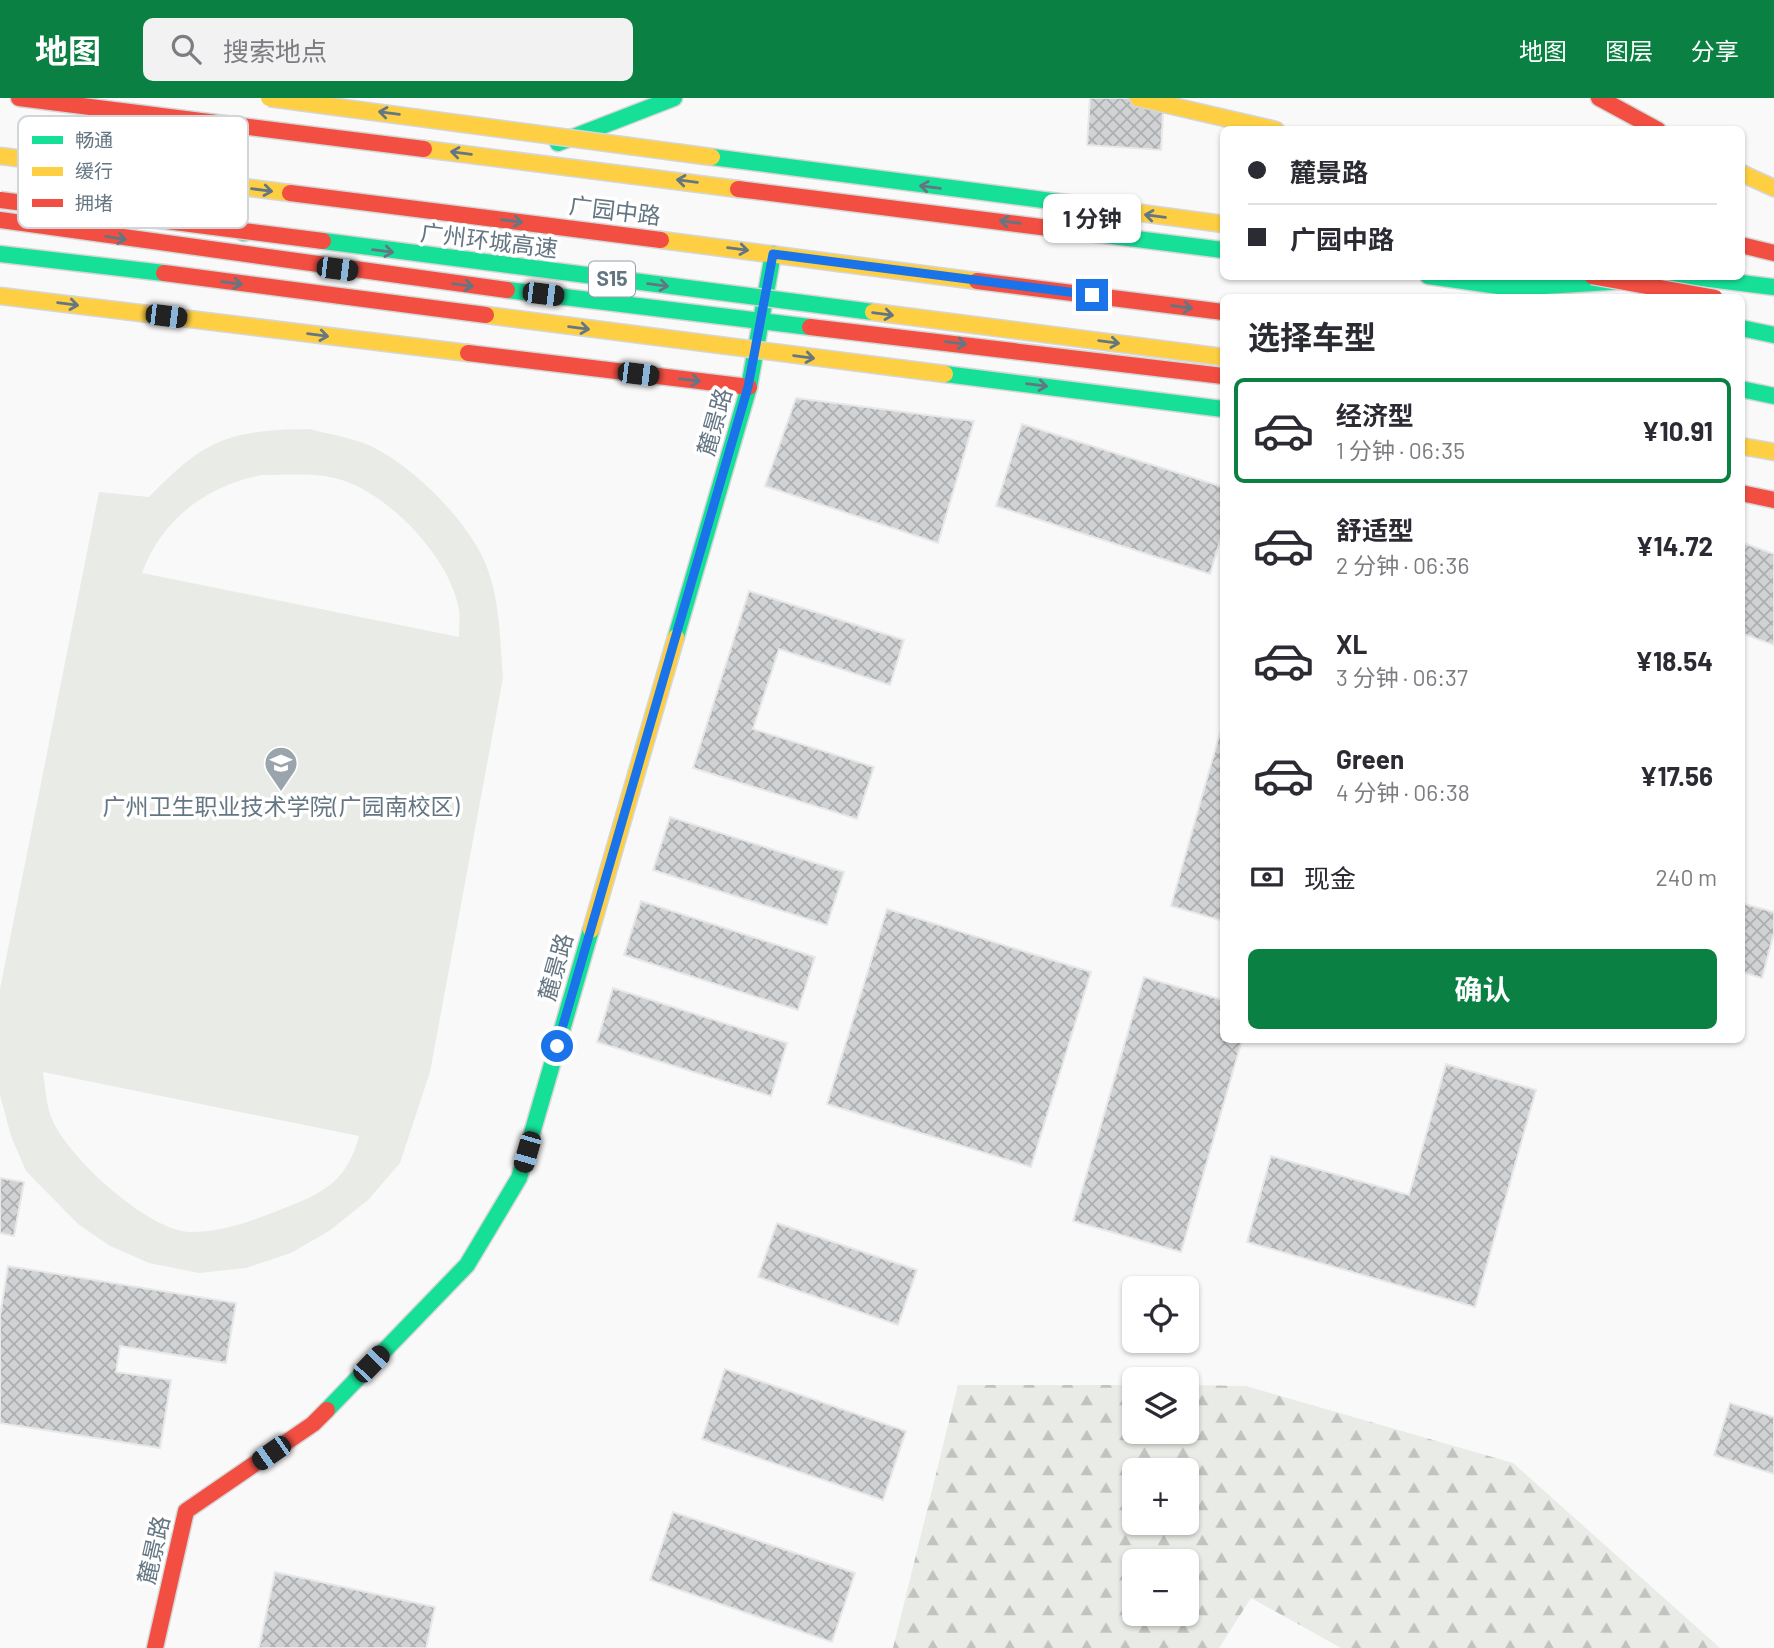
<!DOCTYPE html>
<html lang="zh">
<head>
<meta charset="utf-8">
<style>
  body { margin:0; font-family:Barlow,"Noto Sans SC",sans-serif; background:#f2f2f3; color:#2b2b33; height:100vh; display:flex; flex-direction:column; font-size:26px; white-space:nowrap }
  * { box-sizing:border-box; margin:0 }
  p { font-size:23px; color:#7c7c81 }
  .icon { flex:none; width:38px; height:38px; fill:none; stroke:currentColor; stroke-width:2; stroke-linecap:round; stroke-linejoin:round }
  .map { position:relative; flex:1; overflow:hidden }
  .panel { position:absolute; left:1220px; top:196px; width:525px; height:749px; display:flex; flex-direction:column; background:#fff; border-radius:10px; box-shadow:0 2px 5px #0004 }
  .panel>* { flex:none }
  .hud { position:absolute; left:1220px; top:28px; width:525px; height:154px; border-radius:10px; box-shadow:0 2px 5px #0004; display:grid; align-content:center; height:154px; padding:0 28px; background:#fff }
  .controls { position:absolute; left:1122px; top:1178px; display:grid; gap:14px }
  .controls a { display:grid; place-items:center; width:77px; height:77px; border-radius:10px; background:#fff; box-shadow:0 2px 5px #0004; font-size:35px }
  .end { position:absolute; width:32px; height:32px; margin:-16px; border:9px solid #1a73e8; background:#fff; box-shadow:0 0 0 4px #fff }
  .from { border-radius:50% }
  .bubble { position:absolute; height:49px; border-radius:10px; background:#fff; box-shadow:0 2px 5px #0004; font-size:23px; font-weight:700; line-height:49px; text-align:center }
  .car { position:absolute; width:21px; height:42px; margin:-21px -10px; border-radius:9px; box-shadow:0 0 5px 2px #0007; background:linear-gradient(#222 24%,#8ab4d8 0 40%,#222 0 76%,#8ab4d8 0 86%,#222 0) }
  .hud b { display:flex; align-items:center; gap:24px; height:66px; font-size:26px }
  .hud b+b { border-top:2px solid #e1e1e2 }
  .hud i { width:18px; height:18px; background:#2b2b33 }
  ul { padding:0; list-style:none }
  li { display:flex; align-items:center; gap:21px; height:105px; margin:0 14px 10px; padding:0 14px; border:4px solid transparent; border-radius:10px }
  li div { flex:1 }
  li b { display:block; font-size:26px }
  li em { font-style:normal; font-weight:700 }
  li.on { border-color:#0b8043 }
  li>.icon { width:63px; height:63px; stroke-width:1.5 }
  h2 { padding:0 28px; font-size:32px; line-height:84px }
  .pay { display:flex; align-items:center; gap:18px; height:77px; padding:0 28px; font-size:26px }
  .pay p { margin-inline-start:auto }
  .action { display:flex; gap:14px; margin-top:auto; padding:14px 28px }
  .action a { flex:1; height:80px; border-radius:10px; background:#0b8043; color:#fff; font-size:28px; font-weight:700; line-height:80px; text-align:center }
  header { display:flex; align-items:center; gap:42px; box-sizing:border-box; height:98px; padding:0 35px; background:#0b8043; color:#fff }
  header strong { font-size:33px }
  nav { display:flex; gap:38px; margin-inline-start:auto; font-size:24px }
  .search { width:490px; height:63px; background:#f2f2f3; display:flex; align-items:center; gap:18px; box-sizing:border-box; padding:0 24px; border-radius:10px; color:#7c7c81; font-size:26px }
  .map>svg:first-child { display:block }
  .forest { fill:url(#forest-firs); fill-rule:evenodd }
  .garden { fill:#e8ebe6; fill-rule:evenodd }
  .building { fill:url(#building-cross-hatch); stroke:#e8e8e8; stroke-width:2 }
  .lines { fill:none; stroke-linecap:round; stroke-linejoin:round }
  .fast-casing { stroke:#d5d6d7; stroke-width:19 }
  .slow-casing { stroke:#d5d6d7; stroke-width:19 }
  .jam-casing { stroke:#d5d6d7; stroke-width:19 }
  .fast { stroke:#16e098; stroke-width:16 }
  .slow { stroke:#ffcf43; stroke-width:16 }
  .jam { stroke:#f24e42; stroke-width:16 }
  .fast-bridge-casing { stroke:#d5d6d6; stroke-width:19; stroke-linecap:butt }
  .slow-bridge-casing { stroke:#d5d6d6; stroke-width:19; stroke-linecap:butt }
  .jam-bridge-casing { stroke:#d5d6d6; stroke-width:19; stroke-linecap:butt }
  .fast-bridge { stroke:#16e098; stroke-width:16 }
  .slow-bridge { stroke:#ffcf43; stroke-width:16 }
  .jam-bridge { stroke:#f24e42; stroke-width:16 }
  .oneway { stroke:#657683 }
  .route { stroke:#1a73e8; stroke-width:9 }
  .labels { text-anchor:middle; stroke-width:7; stroke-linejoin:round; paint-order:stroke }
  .shield { fill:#fff; stroke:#939fa8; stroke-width:2 }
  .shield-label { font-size:21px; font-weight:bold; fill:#657683 }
  .street-label { font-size:23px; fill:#657683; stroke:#fff }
  .poi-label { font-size:23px; fill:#657683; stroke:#fff }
  .key { fill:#fff; stroke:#d1d6da; stroke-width:2 }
  .key-label { font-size:19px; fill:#657683 }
</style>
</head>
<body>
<header>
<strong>地图</strong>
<div class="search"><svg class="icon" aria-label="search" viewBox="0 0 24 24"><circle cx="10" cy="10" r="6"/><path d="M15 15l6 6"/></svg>搜索地点</div>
<nav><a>地图</a><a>图层</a><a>分享</a></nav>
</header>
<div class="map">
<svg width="1774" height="1550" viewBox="0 0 1774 1550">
  <defs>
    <pattern id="forest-firs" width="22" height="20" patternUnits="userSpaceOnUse" patternTransform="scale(1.75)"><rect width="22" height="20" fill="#e8ebe6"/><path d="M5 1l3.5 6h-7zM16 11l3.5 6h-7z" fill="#c0c3c0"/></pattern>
    <pattern id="building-cross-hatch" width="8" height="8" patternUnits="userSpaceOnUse" patternTransform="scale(1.75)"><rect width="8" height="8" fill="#d0d2d3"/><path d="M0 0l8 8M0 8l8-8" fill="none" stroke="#acafb1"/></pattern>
  </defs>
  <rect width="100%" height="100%" fill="#f9f9f9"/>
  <path class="forest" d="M 958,1287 L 1134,1287 L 1134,1334 L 1186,1334 L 1187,1287 L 1246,1288 L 1513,1365 L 1720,1550 L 1341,1550 L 1251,1500 L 1219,1550 L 893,1550 ZM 1134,1372 L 1186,1372 L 1186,1424 L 1134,1424 ZM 1134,1463 L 1186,1463 L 1186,1516 L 1134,1516 Z"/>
  <path class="garden" d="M 309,331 C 328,336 348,339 366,346 C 409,364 463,418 483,460 C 500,496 500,541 503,580 L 430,974 L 400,1065 L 368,1102 L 329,1133 L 291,1155 L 246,1170 L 199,1175 L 149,1165 L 110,1148 L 78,1126 L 26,1073 L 11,1038 L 0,997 L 0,891 L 99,394 L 149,399 C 205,341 229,332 309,331 ZM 262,377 C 288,377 317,374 342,382 C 390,397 451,461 459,512 C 460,521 459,531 459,539 L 142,475 C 162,421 206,388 262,377 ZM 43,974 L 359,1038 C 347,1083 324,1095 282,1111 C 252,1123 222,1134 189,1134 C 147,1132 63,1056 50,1016 C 46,1003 45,987 43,974 Z"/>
  <g class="building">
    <polygon points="1090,0 1164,0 1161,52 1087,47"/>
    <polygon points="796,300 974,323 938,445 765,388"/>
    <polygon points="1022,326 1223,389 1223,433 1210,476 996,408"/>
    <polygon points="1741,444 1774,456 1774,547 1741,535"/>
    <polygon points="749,493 904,542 890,587 779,551 753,631 874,669 857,721 693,670"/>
    <polygon points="1223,624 1223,823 1171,808"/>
    <polygon points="670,719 844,774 827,827 653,772"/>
    <polygon points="641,803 815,859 798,912 624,857"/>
    <polygon points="1741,805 1774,814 1774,835 1762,880 1741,874"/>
    <polygon points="887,811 1091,874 1031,1069 827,1006"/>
    <polygon points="1144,879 1223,902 1223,942 1242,942 1181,1154 1073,1123"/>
    <polygon points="613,890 787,945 771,998 597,944"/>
    <polygon points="1446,966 1536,992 1475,1209 1247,1144 1271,1058 1409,1097"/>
    <polygon points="0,1080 24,1084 14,1138 0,1135"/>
    <polygon points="777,1125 917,1172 898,1227 758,1179"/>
    <polygon points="8,1168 236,1205 226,1265 120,1248 116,1274 171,1282 160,1350 0,1325 0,1218"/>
    <polygon points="725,1271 906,1333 883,1402 702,1341"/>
    <polygon points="1730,1305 1774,1319 1774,1376 1714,1357"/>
    <polygon points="673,1414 855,1475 832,1544 650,1482"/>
    <polygon points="275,1474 435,1509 426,1550 259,1550"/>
  </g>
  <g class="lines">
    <defs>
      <g id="fast">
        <polyline points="558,45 674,0"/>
        <polyline points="146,77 244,135"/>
        <polyline points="1065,132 1223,152"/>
        <polyline points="0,156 164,175"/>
        <polyline points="1428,178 1513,190 1693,179 1774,189"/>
        <polyline points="507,192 810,229"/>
        <polyline points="1741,230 1774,237"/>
        <polyline points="945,276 1223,311"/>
        <polyline points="1741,291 1774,298"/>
        <polyline points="676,539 749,289 773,156"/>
        <polyline points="327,1312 467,1167 519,1080 591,832"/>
      </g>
      <g id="slow">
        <polyline points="1138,0 1276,32"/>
        <polyline points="424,51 738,91"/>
        <polyline points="0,58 290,95"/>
        <polyline points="1741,75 1774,90"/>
        <polyline points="661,142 977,183"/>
        <polyline points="0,198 468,255"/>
        <polyline points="1741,348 1774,354"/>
        <polyline points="591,832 676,539"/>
      </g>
      <g id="jam">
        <polyline points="19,0 424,51"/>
        <polyline points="1599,0 1658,32"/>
        <polyline points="738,91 1065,132"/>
        <polyline points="290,95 661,142"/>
        <polyline points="0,122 507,192"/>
        <polyline points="1741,147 1774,155"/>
        <polyline points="977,183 1223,214"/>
        <polyline points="810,229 1223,278"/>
        <polyline points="468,255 749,289"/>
        <polyline points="1741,395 1774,402"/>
        <polyline points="155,1550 186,1413 313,1326 327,1312"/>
      </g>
    </defs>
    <use href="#fast" class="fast-casing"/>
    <use href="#slow" class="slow-casing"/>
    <use href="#jam" class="jam-casing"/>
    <use href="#fast" class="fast"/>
    <use href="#slow" class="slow"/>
    <use href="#jam" class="jam"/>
    <defs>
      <g id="fast-bridge">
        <polyline points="712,59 1059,104"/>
        <polyline points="323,143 873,214"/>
      </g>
      <g id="slow-bridge">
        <polyline points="269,0 712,59"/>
        <polyline points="1059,104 1223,126"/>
        <polyline points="873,214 1223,259"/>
        <polyline points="486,217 945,276"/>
      </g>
      <g id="jam-bridge">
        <polyline points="0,102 323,143"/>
        <polyline points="164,175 486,217"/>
        <polyline points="1592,178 1715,200"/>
      </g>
    </defs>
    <use href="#fast-bridge" class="fast-bridge-casing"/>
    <use href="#slow-bridge" class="slow-bridge-casing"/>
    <use href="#jam-bridge" class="jam-bridge-casing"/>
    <use href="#fast-bridge" class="fast-bridge"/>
    <use href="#slow-bridge" class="slow-bridge"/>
    <use href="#jam-bridge" class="jam-bridge"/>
  </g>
  <defs><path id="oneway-shaft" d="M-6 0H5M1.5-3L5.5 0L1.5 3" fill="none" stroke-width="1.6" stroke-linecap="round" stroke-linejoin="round" transform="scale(1.75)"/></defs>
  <g class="oneway">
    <use href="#oneway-shaft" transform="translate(389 15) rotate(-173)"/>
    <use href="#oneway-shaft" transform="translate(461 55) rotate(-173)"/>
    <use href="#oneway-shaft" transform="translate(687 83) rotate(-173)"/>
    <use href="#oneway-shaft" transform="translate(930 89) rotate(-172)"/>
    <use href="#oneway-shaft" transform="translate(262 92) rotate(7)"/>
    <use href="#oneway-shaft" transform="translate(1155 118) rotate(-173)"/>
    <use href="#oneway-shaft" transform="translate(512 123) rotate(7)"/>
    <use href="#oneway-shaft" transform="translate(1010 124) rotate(-173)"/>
    <use href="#oneway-shaft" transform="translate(116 140) rotate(9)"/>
    <use href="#oneway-shaft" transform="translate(738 151) rotate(7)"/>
    <use href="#oneway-shaft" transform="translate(383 153) rotate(7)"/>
    <use href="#oneway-shaft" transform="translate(232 185) rotate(8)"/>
    <use href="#oneway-shaft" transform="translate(463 187) rotate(7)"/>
    <use href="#oneway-shaft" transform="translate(658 187) rotate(7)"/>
    <use href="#oneway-shaft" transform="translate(68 206) rotate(7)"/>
    <use href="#oneway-shaft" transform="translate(1182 209) rotate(7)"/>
    <use href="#oneway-shaft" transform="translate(883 216) rotate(7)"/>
    <use href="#oneway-shaft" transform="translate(579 230) rotate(7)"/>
    <use href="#oneway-shaft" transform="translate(318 237) rotate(7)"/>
    <use href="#oneway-shaft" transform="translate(1109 244) rotate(8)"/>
    <use href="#oneway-shaft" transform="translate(956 245) rotate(7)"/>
    <use href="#oneway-shaft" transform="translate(804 259) rotate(7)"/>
    <use href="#oneway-shaft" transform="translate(690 282) rotate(7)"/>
    <use href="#oneway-shaft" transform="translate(1037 287) rotate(7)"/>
  </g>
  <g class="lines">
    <polyline class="route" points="557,948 748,289 773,156 1092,197"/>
  </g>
  <defs>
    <symbol id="university-pin" viewBox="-11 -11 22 30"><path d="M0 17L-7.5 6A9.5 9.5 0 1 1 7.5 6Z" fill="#99a4ac" stroke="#fff"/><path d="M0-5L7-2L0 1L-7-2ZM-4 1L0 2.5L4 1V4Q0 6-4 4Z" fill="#fff"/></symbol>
  </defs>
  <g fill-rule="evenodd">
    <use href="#university-pin" x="262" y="646" width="38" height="52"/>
  </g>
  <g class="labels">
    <rect class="shield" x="589" y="163.5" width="46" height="35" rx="5"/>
    <g class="shield-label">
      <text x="612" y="188">S15</text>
    </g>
    <g class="street-label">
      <text transform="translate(615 113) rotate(7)" y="8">广园中路</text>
      <text transform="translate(489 143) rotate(7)" y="8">广州环城高速</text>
      <text transform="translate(715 324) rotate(-74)" y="8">麓景路</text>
      <text transform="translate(556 869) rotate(-74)" y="8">麓景路</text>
      <text transform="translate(154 1452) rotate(-77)" y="8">麓景路</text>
    </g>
    <g class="poi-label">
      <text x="281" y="717">广州卫生职业技术学院(广园南校区)</text>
    </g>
  </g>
  <rect x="18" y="18" width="230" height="112" rx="10" class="key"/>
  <rect x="32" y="38" width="31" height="8" fill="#16e098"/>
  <rect x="32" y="69" width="31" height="9" fill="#ffcf43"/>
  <rect x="32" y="101" width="31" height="8" fill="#f24e42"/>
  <g class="key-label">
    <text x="75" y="49">畅通</text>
    <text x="75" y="80">缓行</text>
    <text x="75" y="112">拥堵</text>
  </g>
</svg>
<div class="controls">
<a><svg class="icon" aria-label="locate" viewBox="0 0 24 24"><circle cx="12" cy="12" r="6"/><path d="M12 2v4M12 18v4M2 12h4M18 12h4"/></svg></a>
<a><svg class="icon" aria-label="layers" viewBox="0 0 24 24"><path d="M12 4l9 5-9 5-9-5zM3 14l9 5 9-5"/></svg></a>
<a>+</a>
<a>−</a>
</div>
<i class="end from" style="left:557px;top:948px"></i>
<i class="end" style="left:1092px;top:197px"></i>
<div class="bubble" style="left:1043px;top:96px;width:98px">1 分钟</div>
<i class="car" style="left:337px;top:171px;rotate:97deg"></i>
<i class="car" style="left:543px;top:196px;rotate:97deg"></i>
<i class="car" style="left:166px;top:218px;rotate:97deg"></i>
<i class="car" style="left:638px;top:276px;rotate:97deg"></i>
<i class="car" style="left:527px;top:1054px;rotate:196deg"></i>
<i class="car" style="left:371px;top:1266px;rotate:44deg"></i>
<i class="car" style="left:271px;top:1355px;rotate:235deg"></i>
<div class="hud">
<b><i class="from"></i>麓景路</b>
<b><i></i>广园中路</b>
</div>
<section class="panel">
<h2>选择车型</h2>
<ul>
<li class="on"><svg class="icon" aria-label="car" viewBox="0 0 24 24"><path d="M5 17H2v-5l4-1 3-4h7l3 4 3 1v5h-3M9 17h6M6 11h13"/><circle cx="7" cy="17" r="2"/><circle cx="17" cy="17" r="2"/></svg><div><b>经济型</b><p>1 分钟 · 06:35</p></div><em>¥10.91</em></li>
<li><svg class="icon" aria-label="car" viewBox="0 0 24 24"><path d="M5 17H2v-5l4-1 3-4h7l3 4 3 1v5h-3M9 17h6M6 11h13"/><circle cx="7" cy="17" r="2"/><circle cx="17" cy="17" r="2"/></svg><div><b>舒适型</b><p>2 分钟 · 06:36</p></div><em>¥14.72</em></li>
<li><svg class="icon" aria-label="car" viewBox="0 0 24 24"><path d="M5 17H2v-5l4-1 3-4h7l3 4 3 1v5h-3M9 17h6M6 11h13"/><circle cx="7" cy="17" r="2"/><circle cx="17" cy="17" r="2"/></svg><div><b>XL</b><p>3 分钟 · 06:37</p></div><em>¥18.54</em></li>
<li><svg class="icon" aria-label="car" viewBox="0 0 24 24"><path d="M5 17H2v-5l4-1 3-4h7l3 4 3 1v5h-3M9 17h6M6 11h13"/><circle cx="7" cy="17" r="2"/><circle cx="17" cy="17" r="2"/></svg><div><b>Green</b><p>4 分钟 · 06:38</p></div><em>¥17.56</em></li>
</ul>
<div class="pay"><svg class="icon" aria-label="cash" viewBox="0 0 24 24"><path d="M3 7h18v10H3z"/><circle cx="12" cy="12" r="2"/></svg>现金<p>240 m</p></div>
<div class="action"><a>确认</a></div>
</section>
</div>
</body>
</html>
